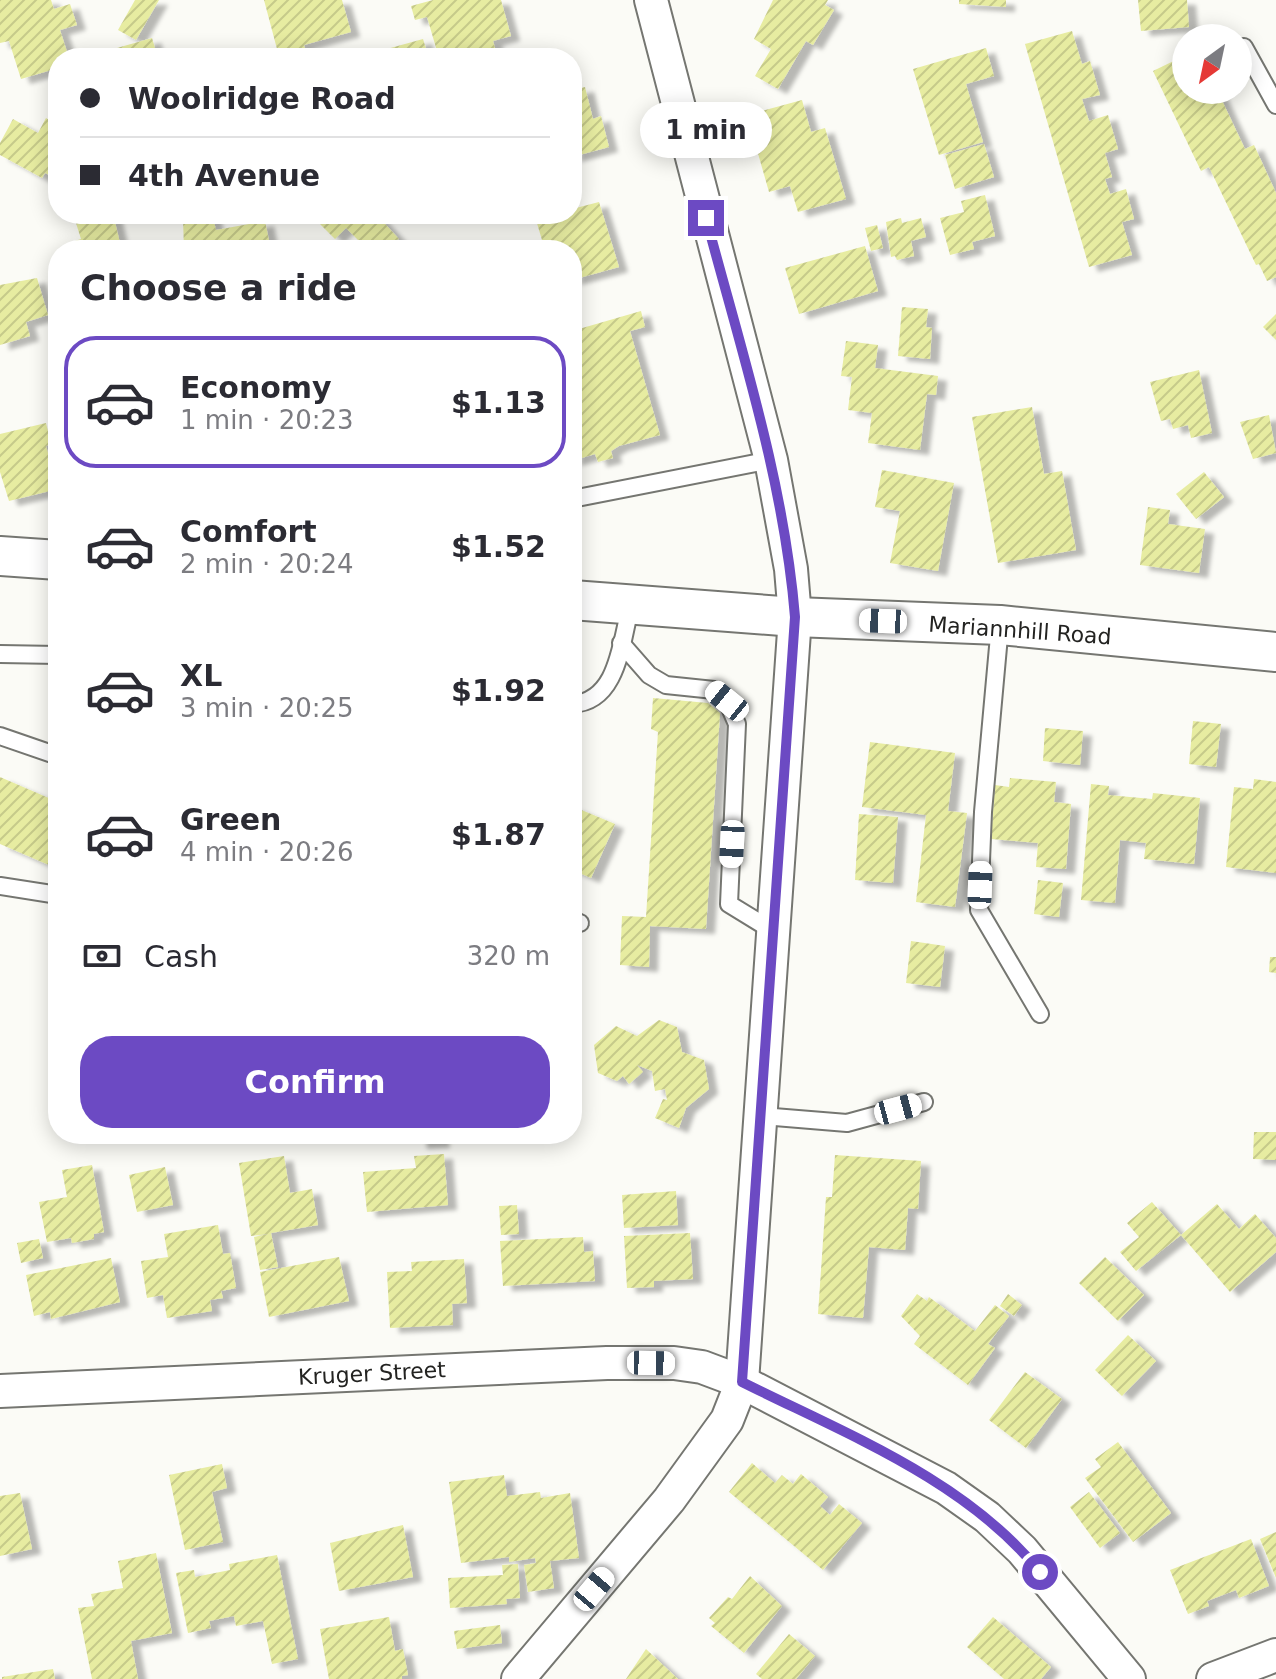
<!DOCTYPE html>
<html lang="en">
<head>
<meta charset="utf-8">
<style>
  body { margin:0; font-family:"DejaVu Sans",sans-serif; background:#f2f2f3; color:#2b2b33; height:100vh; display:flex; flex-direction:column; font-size:30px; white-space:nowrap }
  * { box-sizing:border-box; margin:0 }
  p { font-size:26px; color:#7c7c81 }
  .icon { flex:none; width:44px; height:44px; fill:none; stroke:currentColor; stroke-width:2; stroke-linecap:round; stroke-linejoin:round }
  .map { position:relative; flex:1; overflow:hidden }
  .side { position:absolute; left:48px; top:240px; width:534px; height:904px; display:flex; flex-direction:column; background:#fff; border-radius:32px; box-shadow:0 4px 20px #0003 }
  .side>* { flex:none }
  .hud { position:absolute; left:48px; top:48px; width:534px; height:176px; border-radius:32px; box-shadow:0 4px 20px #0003; display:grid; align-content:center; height:176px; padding:0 32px; background:#fff }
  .needle { width:52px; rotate:213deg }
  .buttons { position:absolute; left:1172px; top:24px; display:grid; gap:16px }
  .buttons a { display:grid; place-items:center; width:80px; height:80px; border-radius:50%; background:#fff; box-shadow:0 4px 20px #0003; font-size:40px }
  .end { position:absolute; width:36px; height:36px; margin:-18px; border:10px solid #6c4ac3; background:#fff; box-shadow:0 0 0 4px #fff }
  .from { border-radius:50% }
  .bubble { position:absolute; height:56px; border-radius:28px; background:#fff; box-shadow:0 4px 20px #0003; font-size:26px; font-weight:800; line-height:56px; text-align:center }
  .car { position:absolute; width:24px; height:48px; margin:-24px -12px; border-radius:10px; box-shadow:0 0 6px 2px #0007; background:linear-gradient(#fff 24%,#345 0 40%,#fff 0 76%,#345 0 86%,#fff 0) }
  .hud b { display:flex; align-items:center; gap:28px; height:76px; font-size:30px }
  .hud b+b { border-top:2px solid #e1e1e2 }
  .hud i { width:20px; height:20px; background:#2b2b33 }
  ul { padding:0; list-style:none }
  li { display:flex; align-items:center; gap:24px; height:132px; margin:0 16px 12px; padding:0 16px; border:4px solid transparent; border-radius:32px }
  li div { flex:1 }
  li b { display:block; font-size:30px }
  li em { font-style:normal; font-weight:800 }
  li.active { border-color:#6c4ac3 }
  li>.icon { width:72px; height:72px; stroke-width:1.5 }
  h2 { padding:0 32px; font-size:36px; line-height:96px }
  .pay { display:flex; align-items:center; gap:20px; height:88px; padding:0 32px; font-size:30px }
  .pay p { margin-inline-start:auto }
  .button { display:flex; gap:16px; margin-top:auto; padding:16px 32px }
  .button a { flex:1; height:92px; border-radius:32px; background:#6c4ac3; color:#fff; font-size:32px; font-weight:800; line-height:92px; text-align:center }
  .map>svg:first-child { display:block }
  .building { fill:url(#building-hatch); filter:url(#shadow) }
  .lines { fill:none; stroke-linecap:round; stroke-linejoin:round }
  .service-casing { stroke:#757671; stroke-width:20 }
  .minor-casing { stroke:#757671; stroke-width:36 }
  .tertiary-casing { stroke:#757671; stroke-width:42 }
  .service { stroke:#fff; stroke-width:16 }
  .minor { stroke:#fff; stroke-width:32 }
  .tertiary { stroke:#fff; stroke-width:38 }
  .route { stroke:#6c4ac3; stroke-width:10 }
  .labels { text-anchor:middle; stroke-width:6; stroke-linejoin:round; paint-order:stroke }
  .street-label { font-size:22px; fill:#232321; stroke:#fff }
</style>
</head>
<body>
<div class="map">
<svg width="1276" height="1679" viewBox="0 0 1276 1679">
  <defs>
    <pattern id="building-hatch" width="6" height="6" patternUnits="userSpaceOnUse" patternTransform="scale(2)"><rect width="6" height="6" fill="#e7eca1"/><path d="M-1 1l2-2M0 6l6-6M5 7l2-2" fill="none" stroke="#c6ca8a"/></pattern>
    <filter id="shadow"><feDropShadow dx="9" dy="5" stdDeviation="2" flood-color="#0004"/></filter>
  </defs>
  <rect width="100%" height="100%" fill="#fbfbf6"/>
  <g class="building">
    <polygon points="0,0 51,0 54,9 70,4 77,25 60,30 69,58 58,58 58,68 21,79 9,41 0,43"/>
    <polygon points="135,0 159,0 136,40 118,30"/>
    <polygon points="264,0 342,0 351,32 304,45 308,58 248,58 277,49"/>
    <polygon points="433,0 501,0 511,36 493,41 498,58 439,58 427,17 415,20 411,6"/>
    <polygon points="773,0 828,0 825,5 834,10 813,45 806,41 778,89 755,76 771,49 754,39"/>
    <polygon points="959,0 1006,0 1006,7 959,4"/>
    <polygon points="1138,0 1187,0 1189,27 1141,31"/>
    <polygon points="1072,31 1082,64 1090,61 1100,95 1082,99 1089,121 1108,115 1118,149 1105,153 1112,177 1105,179 1110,194 1126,189 1134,219 1122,222 1132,255 1089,267 1025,44"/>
    <polygon points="152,38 158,58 104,58 103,52"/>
    <polygon points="423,39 429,58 377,58 376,52"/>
    <polygon points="986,48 994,76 966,84 983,142 939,155 913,69"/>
    <polygon points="1186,55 1186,90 1217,90 1245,149 1254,145 1276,193 1276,277 1267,281 1259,264 1256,265 1209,167 1201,171 1153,71"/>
    <polygon points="585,87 593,119 601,116 609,147 572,157 572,90"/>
    <polygon points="802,100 811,132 825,128 846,199 798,212 790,186 769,192 747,115"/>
    <polygon points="46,118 58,125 58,179 45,173 42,178 0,155 0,143 13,119 38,133"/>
    <polygon points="984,144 994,177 955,189 945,155"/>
    <polygon points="985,195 995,236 972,242 974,249 950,255 940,218 964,212 961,201"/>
    <polygon points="599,202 619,267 572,280 572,250 545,250 536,220 572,214 572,209"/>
    <polygon points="113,214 120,243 78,250 75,241 81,239 76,223"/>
    <polygon points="212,214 216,230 265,221 271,250 184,250 183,219"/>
    <polygon points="330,214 376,214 399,239 368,250 346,228 335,239 320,224"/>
    <polygon points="901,218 902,223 921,218 926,237 911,241 914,256 897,260 895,256 891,257 886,222"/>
    <polygon points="877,225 883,248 871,251 865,228"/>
    <polygon points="865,246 878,291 799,314 785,268"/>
    <polygon points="37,278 48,315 26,322 30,336 0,345 0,285"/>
    <polygon points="902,307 928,309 926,327 932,328 930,359 898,356"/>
    <polygon points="641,311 645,327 630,331 660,435 619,446 611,451 613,458 598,462 595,454 572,461 572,438 576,436 572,424 572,331"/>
    <polygon points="1276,314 1276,340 1263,327"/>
    <polygon points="846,341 878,345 875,368 938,376 936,395 927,394 920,450 868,443 872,413 848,410 852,377 841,376"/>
    <polygon points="1199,370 1212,433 1191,438 1188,425 1173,429 1170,419 1161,421 1150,382"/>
    <polygon points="1032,407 1044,474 1062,471 1076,550 998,563 972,417"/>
    <polygon points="1269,415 1276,453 1253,459 1240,422"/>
    <polygon points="46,423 51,444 46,446 58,489 9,501 0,472 0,434"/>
    <polygon points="882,470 954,483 938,571 890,563 900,511 875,507"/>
    <polygon points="1204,472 1224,497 1196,519 1176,494"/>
    <polygon points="1148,507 1170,510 1168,524 1205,529 1199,573 1140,565"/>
    <polygon points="653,698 708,703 720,713 706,929 650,926 649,967 620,965 622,916 646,917 658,732 651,729"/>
    <polygon points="1193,721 1221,724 1216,767 1189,764"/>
    <polygon points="1045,728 1083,731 1080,765 1043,761"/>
    <polygon points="870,742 955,753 948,811 967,813 955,907 916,902 926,815 862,807"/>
    <polygon points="0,777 58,802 58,869 0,844"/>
    <polygon points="1010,778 1056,782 1054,802 1071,804 1066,869 1036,867 1038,843 991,839 995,785 1009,787"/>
    <polygon points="1254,779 1276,782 1276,873 1226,867 1234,787 1253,789"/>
    <polygon points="1091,784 1109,786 1108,795 1152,799 1153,793 1200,798 1194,864 1144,859 1146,843 1120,840 1115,903 1081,900"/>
    <polygon points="572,806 615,824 591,878 572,870"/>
    <polygon points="859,814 898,817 893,883 855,880"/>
    <polygon points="1038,880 1063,883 1059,917 1034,914"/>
    <polygon points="911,941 945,946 940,987 906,983"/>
    <polygon points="1270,957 1276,957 1276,973 1269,972"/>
    <polygon points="659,1020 677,1027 682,1052 704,1060 709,1089 686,1108 679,1128 655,1118 663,1099 667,1100 665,1089 655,1091 652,1071 637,1065 643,1072 629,1084 623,1076 617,1081 598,1073 594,1045 616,1026 637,1036"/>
    <polygon points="1254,1132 1276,1132 1276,1160 1253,1159"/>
    <polygon points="417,1134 440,1134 441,1143 418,1144"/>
    <polygon points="444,1154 448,1205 367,1212 363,1172 416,1168 414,1156"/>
    <polygon points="835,1155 921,1161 918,1209 908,1208 905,1250 869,1247 863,1318 818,1314 826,1197 832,1197"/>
    <polygon points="284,1156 290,1193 312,1189 318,1225 271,1233 278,1267 260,1270 254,1237 268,1234 251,1236 239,1163"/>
    <polygon points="92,1165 104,1232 94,1234 94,1239 72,1243 71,1238 47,1242 39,1202 67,1197 62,1170"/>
    <polygon points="165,1167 173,1205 137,1212 129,1175"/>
    <polygon points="676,1191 678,1225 624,1228 622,1195"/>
    <polygon points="1152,1202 1181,1235 1136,1271 1120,1252 1139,1237 1127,1223"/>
    <polygon points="1217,1204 1239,1229 1255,1214 1276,1238 1276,1252 1230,1292 1181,1235"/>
    <polygon points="517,1205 519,1234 501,1235 499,1206"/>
    <polygon points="218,1225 223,1254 230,1253 236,1288 221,1291 223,1298 210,1300 212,1311 167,1318 163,1295 147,1298 141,1261 168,1257 164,1234"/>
    <polygon points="690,1233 693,1279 654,1281 654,1287 627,1288 624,1236"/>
    <polygon points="583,1237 584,1252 593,1251 595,1281 503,1286 500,1241"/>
    <polygon points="39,1239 43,1258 21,1263 17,1243"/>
    <polygon points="339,1257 349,1301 269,1317 260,1272"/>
    <polygon points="1105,1257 1144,1295 1118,1321 1079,1283"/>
    <polygon points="111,1258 120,1302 51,1319 50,1312 34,1316 26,1275"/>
    <polygon points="464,1259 467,1303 452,1304 453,1325 390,1328 387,1272 412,1271 411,1262"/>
    <polygon points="917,1294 927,1301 929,1297 975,1331 995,1305 1009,1316 988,1344 995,1348 968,1385 914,1344 920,1336 901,1316"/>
    <polygon points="1008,1294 1022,1305 1014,1316 1000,1306"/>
    <polygon points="1128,1335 1156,1361 1122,1396 1095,1370"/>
    <polygon points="1025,1372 1062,1399 1026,1448 989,1420"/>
    <polygon points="1118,1442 1171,1513 1133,1542 1085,1478 1101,1467 1095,1459"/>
    <polygon points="752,1463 775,1483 782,1475 793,1484 801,1474 828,1497 820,1506 830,1515 839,1504 862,1523 823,1570 729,1492"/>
    <polygon points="222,1464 227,1488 212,1492 223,1542 185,1550 169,1475"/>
    <polygon points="504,1475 507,1496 540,1492 541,1498 570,1493 579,1558 550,1561 554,1588 528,1592 524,1565 536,1563 535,1558 509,1562 509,1557 461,1563 449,1482"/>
    <polygon points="1089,1492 1120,1533 1100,1548 1070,1507"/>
    <polygon points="20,1493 32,1549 0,1556 0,1496"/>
    <polygon points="403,1525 413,1577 339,1591 330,1543"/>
    <polygon points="1276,1532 1276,1578 1260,1539"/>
    <polygon points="1251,1539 1269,1586 1239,1598 1236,1590 1207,1601 1209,1606 1188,1614 1170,1570"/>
    <polygon points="156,1553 172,1633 131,1641 138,1679 92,1679 78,1608 94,1606 91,1594 123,1588 118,1561"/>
    <polygon points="277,1555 298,1659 272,1664 263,1621 236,1626 234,1616 209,1621 211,1628 188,1633 176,1573 194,1570 195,1577 230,1570 229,1564"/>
    <polygon points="518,1564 520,1598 506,1599 507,1604 450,1608 448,1578 503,1575 502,1565"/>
    <polygon points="750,1576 782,1606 744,1653 711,1626 715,1623 709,1618 728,1597 732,1599"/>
    <polygon points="389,1617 395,1651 403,1649 408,1675 402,1676 402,1679 329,1679 320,1629"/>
    <polygon points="993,1617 1051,1667 1041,1679 1004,1679 967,1647"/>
    <polygon points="500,1625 502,1643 457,1649 454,1631"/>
    <polygon points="789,1634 815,1656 796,1679 762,1679 756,1674"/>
    <polygon points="646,1649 678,1679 626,1679"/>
    <polygon points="53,1669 55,1679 2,1679 2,1677"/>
  </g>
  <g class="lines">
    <defs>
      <g id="service">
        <polyline points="1244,47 1276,105"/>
        <polyline points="577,498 771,460"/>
        <polyline points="1000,625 983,812 979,910 1040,1014"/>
        <polyline points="621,643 649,675 666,685 714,690 727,701 737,724 729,904 773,931"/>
        <polyline points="0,654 58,655"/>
        <path d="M 572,704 C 619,702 621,640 631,605"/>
        <polyline points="0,736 58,756"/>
        <polyline points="0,886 58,895"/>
        <polyline points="572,921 580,923"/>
        <polyline points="761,1116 847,1123 924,1102"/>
      </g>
      <g id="minor">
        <polyline points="0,1391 607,1363 674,1363 702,1367 742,1382 946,1488 987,1517 1022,1550 1129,1679"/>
        <polyline points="518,1679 669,1500 727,1420 742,1382 795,617 791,569 771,460 651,0"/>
        <polyline points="1213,1679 1276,1655"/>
      </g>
      <g id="tertiary">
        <polyline points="0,556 58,560"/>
        <polyline points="572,600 795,617 1000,625 1276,652"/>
      </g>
    </defs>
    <use href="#service" class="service-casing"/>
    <use href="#minor" class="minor-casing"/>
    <use href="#tertiary" class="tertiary-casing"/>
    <use href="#service" class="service"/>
    <use href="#minor" class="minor"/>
    <use href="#tertiary" class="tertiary"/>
  </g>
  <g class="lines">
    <path class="route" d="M 706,218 C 741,350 784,481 795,617 L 742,1382 C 846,1434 966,1480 1040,1572"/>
  </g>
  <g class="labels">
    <g class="street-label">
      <text transform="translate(1020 630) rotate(4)" y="8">Mariannhill Road</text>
      <text transform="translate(372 1373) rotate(-3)" y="8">Kruger Street</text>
    </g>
  </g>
</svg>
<div class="buttons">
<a><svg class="needle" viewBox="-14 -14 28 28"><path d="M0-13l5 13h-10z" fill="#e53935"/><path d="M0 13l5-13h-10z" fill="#7c7c81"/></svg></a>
</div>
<i class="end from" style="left:1040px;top:1572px"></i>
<i class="end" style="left:706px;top:218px"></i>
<div class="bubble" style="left:640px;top:102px;width:132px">1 min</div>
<i class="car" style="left:883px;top:621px;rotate:272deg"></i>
<i class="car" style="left:727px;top:701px;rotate:309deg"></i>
<i class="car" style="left:732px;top:844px;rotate:183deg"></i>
<i class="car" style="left:980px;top:885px;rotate:2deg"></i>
<i class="car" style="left:898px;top:1109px;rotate:75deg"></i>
<i class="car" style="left:651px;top:1363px;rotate:91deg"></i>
<i class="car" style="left:594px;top:1589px;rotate:40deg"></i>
<div class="hud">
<b><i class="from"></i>Woolridge Road</b>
<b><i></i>4th Avenue</b>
</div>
<section class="side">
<h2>Choose a ride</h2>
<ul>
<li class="active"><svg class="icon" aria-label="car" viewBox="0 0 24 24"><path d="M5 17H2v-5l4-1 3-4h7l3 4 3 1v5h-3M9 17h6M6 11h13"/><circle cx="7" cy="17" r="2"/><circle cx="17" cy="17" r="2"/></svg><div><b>Economy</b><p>1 min · 20:23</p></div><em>$1.13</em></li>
<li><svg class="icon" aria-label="car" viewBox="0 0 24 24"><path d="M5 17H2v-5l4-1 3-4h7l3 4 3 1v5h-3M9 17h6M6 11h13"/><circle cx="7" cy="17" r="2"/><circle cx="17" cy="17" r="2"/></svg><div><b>Comfort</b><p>2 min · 20:24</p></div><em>$1.52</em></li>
<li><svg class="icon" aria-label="car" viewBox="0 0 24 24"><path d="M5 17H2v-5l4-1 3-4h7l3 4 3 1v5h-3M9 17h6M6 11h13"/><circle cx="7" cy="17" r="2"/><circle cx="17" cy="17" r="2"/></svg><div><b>XL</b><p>3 min · 20:25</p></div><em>$1.92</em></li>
<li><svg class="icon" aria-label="car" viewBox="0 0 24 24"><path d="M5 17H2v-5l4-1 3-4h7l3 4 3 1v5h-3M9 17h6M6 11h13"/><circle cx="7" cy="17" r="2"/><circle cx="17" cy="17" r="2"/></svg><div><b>Green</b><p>4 min · 20:26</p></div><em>$1.87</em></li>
</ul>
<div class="pay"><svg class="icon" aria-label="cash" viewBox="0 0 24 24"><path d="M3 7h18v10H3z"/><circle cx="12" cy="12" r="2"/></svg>Cash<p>320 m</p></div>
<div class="button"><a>Confirm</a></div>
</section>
</div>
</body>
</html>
